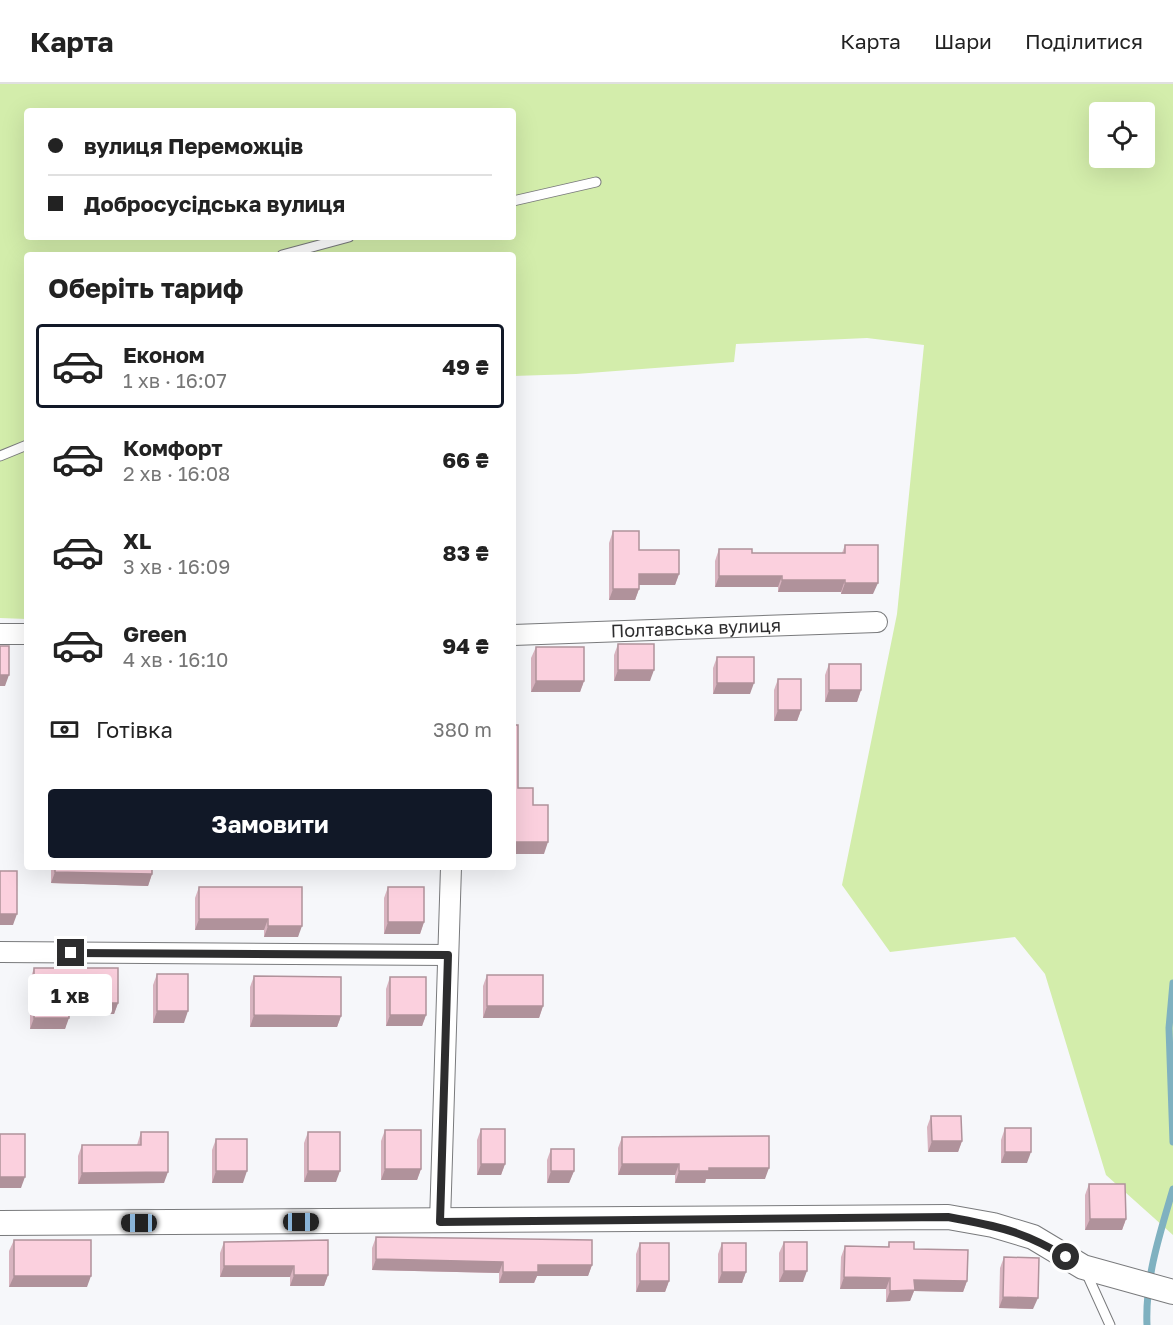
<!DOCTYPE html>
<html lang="uk">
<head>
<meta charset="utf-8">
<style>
  body { margin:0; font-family:"Golos Text",sans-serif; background:#f6f6f6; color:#222; height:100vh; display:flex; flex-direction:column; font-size:22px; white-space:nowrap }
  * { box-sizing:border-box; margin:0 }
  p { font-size:20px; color:#767676 }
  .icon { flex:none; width:33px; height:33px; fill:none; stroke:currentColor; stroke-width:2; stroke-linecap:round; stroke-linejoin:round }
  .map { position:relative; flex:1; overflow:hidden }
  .drawer { position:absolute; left:24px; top:168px; width:492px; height:618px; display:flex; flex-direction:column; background:#fff; border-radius:6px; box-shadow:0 6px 24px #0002 }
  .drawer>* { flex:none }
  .guide { position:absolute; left:24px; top:24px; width:492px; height:132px; border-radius:6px; box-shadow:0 6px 24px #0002; display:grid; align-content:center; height:132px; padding:0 24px; background:#fff }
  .buttons { position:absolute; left:1089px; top:18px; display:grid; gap:12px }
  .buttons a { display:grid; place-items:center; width:66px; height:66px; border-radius:6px; background:#fff; box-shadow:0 6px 24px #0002; font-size:30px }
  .end { position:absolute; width:27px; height:27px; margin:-14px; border:8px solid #2d2d2e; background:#fff; box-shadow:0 0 0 3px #fff }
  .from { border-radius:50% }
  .bubble { position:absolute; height:42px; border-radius:6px; background:#fff; box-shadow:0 6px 24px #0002; font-size:20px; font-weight:700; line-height:42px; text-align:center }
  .car { position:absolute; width:18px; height:36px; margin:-18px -9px; border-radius:8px; box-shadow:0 0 4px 2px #0007; background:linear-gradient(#222 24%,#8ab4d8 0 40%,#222 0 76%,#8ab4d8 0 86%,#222 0) }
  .guide b { display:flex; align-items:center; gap:21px; height:57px; font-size:22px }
  .guide b+b { border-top:2px solid #e0e0e0 }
  .guide i { width:15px; height:15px; background:#222 }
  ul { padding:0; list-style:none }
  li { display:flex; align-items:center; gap:18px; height:84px; margin:0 12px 9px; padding:0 12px; border:3px solid transparent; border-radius:6px }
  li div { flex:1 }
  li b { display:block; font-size:22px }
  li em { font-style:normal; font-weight:700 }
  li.current { border-color:#111827 }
  li>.icon { width:54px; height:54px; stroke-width:1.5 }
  h2 { padding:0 24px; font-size:27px; line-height:72px }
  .pay { display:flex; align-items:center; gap:15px; height:66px; padding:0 24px; font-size:22px }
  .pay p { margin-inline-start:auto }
  .button { display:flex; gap:12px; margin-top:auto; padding:12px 24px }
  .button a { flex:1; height:69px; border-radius:6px; background:#111827; color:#fff; font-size:24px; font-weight:700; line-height:69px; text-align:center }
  header { display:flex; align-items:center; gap:36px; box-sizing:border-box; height:84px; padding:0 30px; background:#fff; border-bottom:2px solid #e0e0e0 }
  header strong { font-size:28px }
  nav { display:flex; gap:33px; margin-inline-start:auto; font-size:21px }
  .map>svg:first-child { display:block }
  .green { fill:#d3edab; fill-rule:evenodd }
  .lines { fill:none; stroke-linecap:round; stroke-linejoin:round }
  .stream { stroke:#7fb1c0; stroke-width:7 }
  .service-casing { stroke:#797a7c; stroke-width:11 }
  .minor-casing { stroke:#797a7c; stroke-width:22 }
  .tertiary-casing { stroke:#797a7c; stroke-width:26 }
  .service { stroke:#fff; stroke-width:9 }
  .minor { stroke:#fff; stroke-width:20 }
  .tertiary { stroke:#fff; stroke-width:24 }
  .wall { fill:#d8b3bf }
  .shaded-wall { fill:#b0929b }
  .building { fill:#fbd0de; stroke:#b0929b; stroke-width:1.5 }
  .route { stroke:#2d2d2e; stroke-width:8 }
  .labels { text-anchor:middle; stroke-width:5; stroke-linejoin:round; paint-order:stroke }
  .street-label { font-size:18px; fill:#2d2d2e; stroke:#fff }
</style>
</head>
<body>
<header>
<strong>Карта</strong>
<nav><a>Карта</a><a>Шари</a><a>Поділитися</a></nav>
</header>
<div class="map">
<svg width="1173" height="1241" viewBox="0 0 1173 1241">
  <rect width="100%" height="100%" fill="#f6f7fa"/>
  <path class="green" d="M 0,0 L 1173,0 L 1173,1151 L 1106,1091 L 1045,890 L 1015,853 L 890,868 L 842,801 L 897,530 L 924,261 L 867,254 L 736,260 L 734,278 L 576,290 L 513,292 L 513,171 L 27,171 L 27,535 L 0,534 ZM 27,27 L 513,27 L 513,153 L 27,153 ZM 1100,28 L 1144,28 L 1144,74 L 1100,74 Z"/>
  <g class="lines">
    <g class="stream">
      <polyline points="1173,899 1169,944 1173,1058"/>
      <path d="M 1147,1241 C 1145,1194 1160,1149 1173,1105"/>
    </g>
    <defs>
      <g id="service">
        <polyline points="513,117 596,98"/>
        <polyline points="282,171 349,153"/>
        <polyline points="0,372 27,361"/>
        <polyline points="1085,1186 1110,1241"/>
      </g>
      <g id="minor">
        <polyline points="0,550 27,550"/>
        <path id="s1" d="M 513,551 L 877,538"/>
        <polyline points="0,868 448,871"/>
        <polyline points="440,1138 451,783"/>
      </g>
      <polyline id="tertiary" points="0,1139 948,1133 993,1141 1033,1153 1083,1183 1173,1208"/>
    </defs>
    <use href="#service" class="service-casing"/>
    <use href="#minor" class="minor-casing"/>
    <use href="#tertiary" class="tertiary-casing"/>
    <use href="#service" class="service"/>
    <use href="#minor" class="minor"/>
    <use href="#tertiary" class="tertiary"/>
  </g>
  <g class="wall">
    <polygon points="613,447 639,466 679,490 675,501 639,501 639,505 635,516 609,516 609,459"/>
    <polygon points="845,461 873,510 841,510 841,508 778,508 778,503 715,503 715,477 719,465 752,469 842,469"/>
    <polygon points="618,560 650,597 614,597 614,571"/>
    <polygon points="536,563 584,597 580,608 531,608 531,574"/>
    <polygon points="717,573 750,610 713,610 713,584"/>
    <polygon points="829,580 861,606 857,618 825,618 825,591"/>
    <polygon points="778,595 801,626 797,637 774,637 774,606"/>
    <polygon points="51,783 152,783 152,790 148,802 51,799"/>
    <polygon points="199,803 302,803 298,853 264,853 264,846 195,846 195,814"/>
    <polygon points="388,803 424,838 420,850 384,850 384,814"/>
    <polygon points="34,884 118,919 114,930 69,930 65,945 30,945 30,896"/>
    <polygon points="157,890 184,939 153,939 153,901"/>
    <polygon points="487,891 543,922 539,934 483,934 483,902"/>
    <polygon points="254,892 341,932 337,943 250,943 250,903"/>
    <polygon points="390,893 426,931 422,942 386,942 386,905"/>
    <polygon points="931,1032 962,1057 958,1068 928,1068 927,1043"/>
    <polygon points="1005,1044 1027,1079 1001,1079 1001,1056"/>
    <polygon points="481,1045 505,1080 501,1091 477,1091 477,1056"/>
    <polygon points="385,1046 421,1085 417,1096 381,1096 381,1057"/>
    <polygon points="141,1048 164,1099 78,1100 78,1072 82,1061 137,1061"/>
    <polygon points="308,1048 336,1098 304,1098 304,1059"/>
    <polygon points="622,1053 765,1095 706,1095 705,1099 675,1099 675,1091 618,1091 618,1064"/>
    <polygon points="216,1055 243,1099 212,1099 212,1066"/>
    <polygon points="551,1065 574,1087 569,1099 547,1099 547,1076"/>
    <polygon points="1089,1100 1126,1135 1122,1146 1085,1146 1085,1111"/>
    <polygon points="376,1153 592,1181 588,1192 537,1192 534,1199 499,1199 499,1189 372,1186 372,1164"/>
    <polygon points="14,1156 87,1203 9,1203 9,1167"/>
    <polygon points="224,1158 328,1191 324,1202 290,1202 290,1193 220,1193 220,1169"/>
    <polygon points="784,1158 803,1198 779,1198 779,1169"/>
    <polygon points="889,1158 914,1165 967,1197 963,1208 914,1207 910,1217 886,1218 886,1205 840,1205 841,1173 845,1162 888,1163"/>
    <polygon points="640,1159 669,1197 665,1208 636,1208 636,1170"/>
    <polygon points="722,1159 746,1188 742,1199 718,1199 718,1170"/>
    <polygon points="1004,1173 1033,1225 999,1224 1000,1184"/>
  </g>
  <g class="shaded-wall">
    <polygon points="639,490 679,490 675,501 635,501"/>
    <polygon points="719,492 782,492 778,503 715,503"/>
    <polygon points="782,496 845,496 841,508 778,508"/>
    <polygon points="845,499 878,499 873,510 841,510"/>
    <polygon points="613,505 639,505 635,516 609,516"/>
    <polygon points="618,586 654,586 650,597 614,597"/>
    <polygon points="0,591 9,591 5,602 0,602"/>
    <polygon points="536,597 584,597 580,608 531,608"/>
    <polygon points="717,599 754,599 750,610 713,610"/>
    <polygon points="829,606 861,606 857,618 825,618"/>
    <polygon points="778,626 801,626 797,637 774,637"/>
    <polygon points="513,758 548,758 544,770 513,770"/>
    <polygon points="55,788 152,790 148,802 51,799"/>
    <polygon points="0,830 17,830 13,841 0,841"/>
    <polygon points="199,835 268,835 264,846 195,846"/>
    <polygon points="388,838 424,838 420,850 384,850"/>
    <polygon points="268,842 302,842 298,853 264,853"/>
    <polygon points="69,919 118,919 114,930 65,930"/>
    <polygon points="487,922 543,922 539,934 483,934"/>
    <polygon points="157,927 188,927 184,939 153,939"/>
    <polygon points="254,931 341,932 337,943 250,943"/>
    <polygon points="390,931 426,931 422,942 386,942"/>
    <polygon points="34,934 69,934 65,945 30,945"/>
    <polygon points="932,1057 962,1057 958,1068 928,1068"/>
    <polygon points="1005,1068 1031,1068 1027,1079 1001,1079"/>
    <polygon points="481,1080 505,1080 501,1091 477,1091"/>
    <polygon points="622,1080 679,1080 675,1091 618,1091"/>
    <polygon points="709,1084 769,1084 765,1095 706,1095 705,1099 675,1099 679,1087"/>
    <polygon points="385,1085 421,1085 417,1096 381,1096"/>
    <polygon points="216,1087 247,1087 243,1099 212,1099"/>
    <polygon points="308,1087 340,1087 336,1098 304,1098"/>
    <polygon points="551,1087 574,1087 569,1099 547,1099"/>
    <polygon points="168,1088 164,1099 78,1100 82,1089"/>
    <polygon points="0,1093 25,1093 21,1104 0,1104"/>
    <polygon points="1090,1135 1126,1135 1122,1146 1085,1146"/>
    <polygon points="376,1175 503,1178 499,1189 372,1186"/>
    <polygon points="538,1181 592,1181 588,1192 537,1192 534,1199 499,1199 503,1188"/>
    <polygon points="224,1182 294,1182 290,1193 220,1193"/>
    <polygon points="784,1187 807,1187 803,1198 779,1198"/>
    <polygon points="722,1188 746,1188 742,1199 718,1199"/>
    <polygon points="294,1191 328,1191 324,1202 290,1202"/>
    <polygon points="14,1192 91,1192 87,1203 9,1203"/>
    <polygon points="844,1193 890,1194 886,1205 840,1205"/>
    <polygon points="914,1196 967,1197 963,1208 914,1207 910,1217 886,1218 890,1207"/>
    <polygon points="640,1197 669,1197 665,1208 636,1208"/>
    <polygon points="1003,1213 1038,1214 1033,1225 999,1224"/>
  </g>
  <g class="building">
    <polygon points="613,447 639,447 639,466 679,466 679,490 639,490 639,505 613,505"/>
    <polygon points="845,461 878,461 878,499 845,499 845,496 782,496 782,492 719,492 719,465 752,465 752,469 845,469"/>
    <rect x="618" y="560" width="36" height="26"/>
    <rect x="0" y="562" width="9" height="29"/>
    <rect x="536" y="563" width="48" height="34"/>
    <rect x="717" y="573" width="37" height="26"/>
    <rect x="829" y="580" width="32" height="26"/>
    <rect x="778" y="595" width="23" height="31"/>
    <polygon points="513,641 518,641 518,704 533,704 533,721 548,721 548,758 513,758"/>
    <polygon points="55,783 152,783 152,790 55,788"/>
    <rect x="0" y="787" width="17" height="43"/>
    <polygon points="199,803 302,803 302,842 268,842 268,835 199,835"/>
    <rect x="388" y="803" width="36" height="35"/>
    <polygon points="34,884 118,884 118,919 69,919 69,934 34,934"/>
    <rect x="157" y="890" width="31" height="37"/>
    <rect x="487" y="891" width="56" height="31"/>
    <polygon points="254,892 341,893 341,932 254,931"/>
    <rect x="390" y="893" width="36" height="38"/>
    <polygon points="931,1032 961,1032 962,1057 932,1057"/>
    <rect x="1005" y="1044" width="26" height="24"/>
    <rect x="481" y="1045" width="24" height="35"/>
    <rect x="385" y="1046" width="36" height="39"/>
    <polygon points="141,1048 168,1048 168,1088 82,1089 82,1061 141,1061"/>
    <rect x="308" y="1048" width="32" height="39"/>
    <rect x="0" y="1050" width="25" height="43"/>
    <polygon points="769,1052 769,1084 709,1084 709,1087 679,1087 679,1080 622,1080 622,1053"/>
    <rect x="216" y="1055" width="31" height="32"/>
    <rect x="551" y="1065" width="23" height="22"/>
    <polygon points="1089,1100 1125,1100 1126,1135 1090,1135"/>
    <polygon points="376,1153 592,1156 592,1181 538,1181 538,1188 503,1188 503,1178 376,1175"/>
    <rect x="14" y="1156" width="77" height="36"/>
    <polygon points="328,1156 328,1191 294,1191 294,1182 224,1182 224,1158"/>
    <rect x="784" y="1158" width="23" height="29"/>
    <polygon points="889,1158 914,1158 914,1165 968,1166 967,1197 914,1196 915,1206 890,1207 890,1194 844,1193 845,1162 889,1163"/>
    <rect x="640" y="1159" width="29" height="38"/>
    <rect x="722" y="1159" width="24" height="29"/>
    <polygon points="1004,1173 1039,1174 1038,1214 1003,1213"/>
  </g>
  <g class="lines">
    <path class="route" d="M 71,869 L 448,871 L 440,1138 L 948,1133 C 997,1142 1023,1147 1066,1173"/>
  </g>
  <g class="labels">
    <g class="street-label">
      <text dy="6" stroke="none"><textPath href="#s1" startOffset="183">Полтавська вулиця</textPath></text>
    </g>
  </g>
</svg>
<div class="buttons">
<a><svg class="icon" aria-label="locate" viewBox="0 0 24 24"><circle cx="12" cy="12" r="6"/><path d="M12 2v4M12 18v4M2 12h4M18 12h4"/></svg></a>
</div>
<i class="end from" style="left:1066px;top:1173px"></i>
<i class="end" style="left:71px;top:869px"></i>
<div class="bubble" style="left:28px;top:890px;width:84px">1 хв</div>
<i class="car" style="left:301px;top:1138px;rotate:90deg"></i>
<i class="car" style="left:139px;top:1139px;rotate:270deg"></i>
<div class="guide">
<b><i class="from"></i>вулиця Переможців</b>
<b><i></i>Добросусідська вулиця</b>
</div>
<section class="drawer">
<h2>Оберіть тариф</h2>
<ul>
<li class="current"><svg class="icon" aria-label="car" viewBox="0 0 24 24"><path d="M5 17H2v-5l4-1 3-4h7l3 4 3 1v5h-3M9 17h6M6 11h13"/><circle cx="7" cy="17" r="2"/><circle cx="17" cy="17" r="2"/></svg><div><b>Економ</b><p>1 хв · 16:07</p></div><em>49 ₴</em></li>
<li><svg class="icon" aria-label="car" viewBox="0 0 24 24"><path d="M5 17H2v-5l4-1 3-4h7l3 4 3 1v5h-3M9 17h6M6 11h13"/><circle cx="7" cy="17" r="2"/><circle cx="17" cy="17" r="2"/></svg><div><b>Комфорт</b><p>2 хв · 16:08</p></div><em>66 ₴</em></li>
<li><svg class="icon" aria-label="car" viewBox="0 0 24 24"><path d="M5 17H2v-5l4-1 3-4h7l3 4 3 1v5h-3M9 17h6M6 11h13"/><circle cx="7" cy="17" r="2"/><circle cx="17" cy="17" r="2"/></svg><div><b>XL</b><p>3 хв · 16:09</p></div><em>83 ₴</em></li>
<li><svg class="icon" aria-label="car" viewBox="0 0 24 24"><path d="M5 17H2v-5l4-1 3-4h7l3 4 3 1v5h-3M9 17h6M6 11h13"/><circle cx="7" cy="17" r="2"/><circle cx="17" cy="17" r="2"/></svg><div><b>Green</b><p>4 хв · 16:10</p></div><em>94 ₴</em></li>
</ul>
<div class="pay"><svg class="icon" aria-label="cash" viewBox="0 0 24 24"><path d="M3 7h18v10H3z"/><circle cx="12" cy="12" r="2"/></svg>Готівка<p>380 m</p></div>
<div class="button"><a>Замовити</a></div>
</section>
</div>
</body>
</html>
